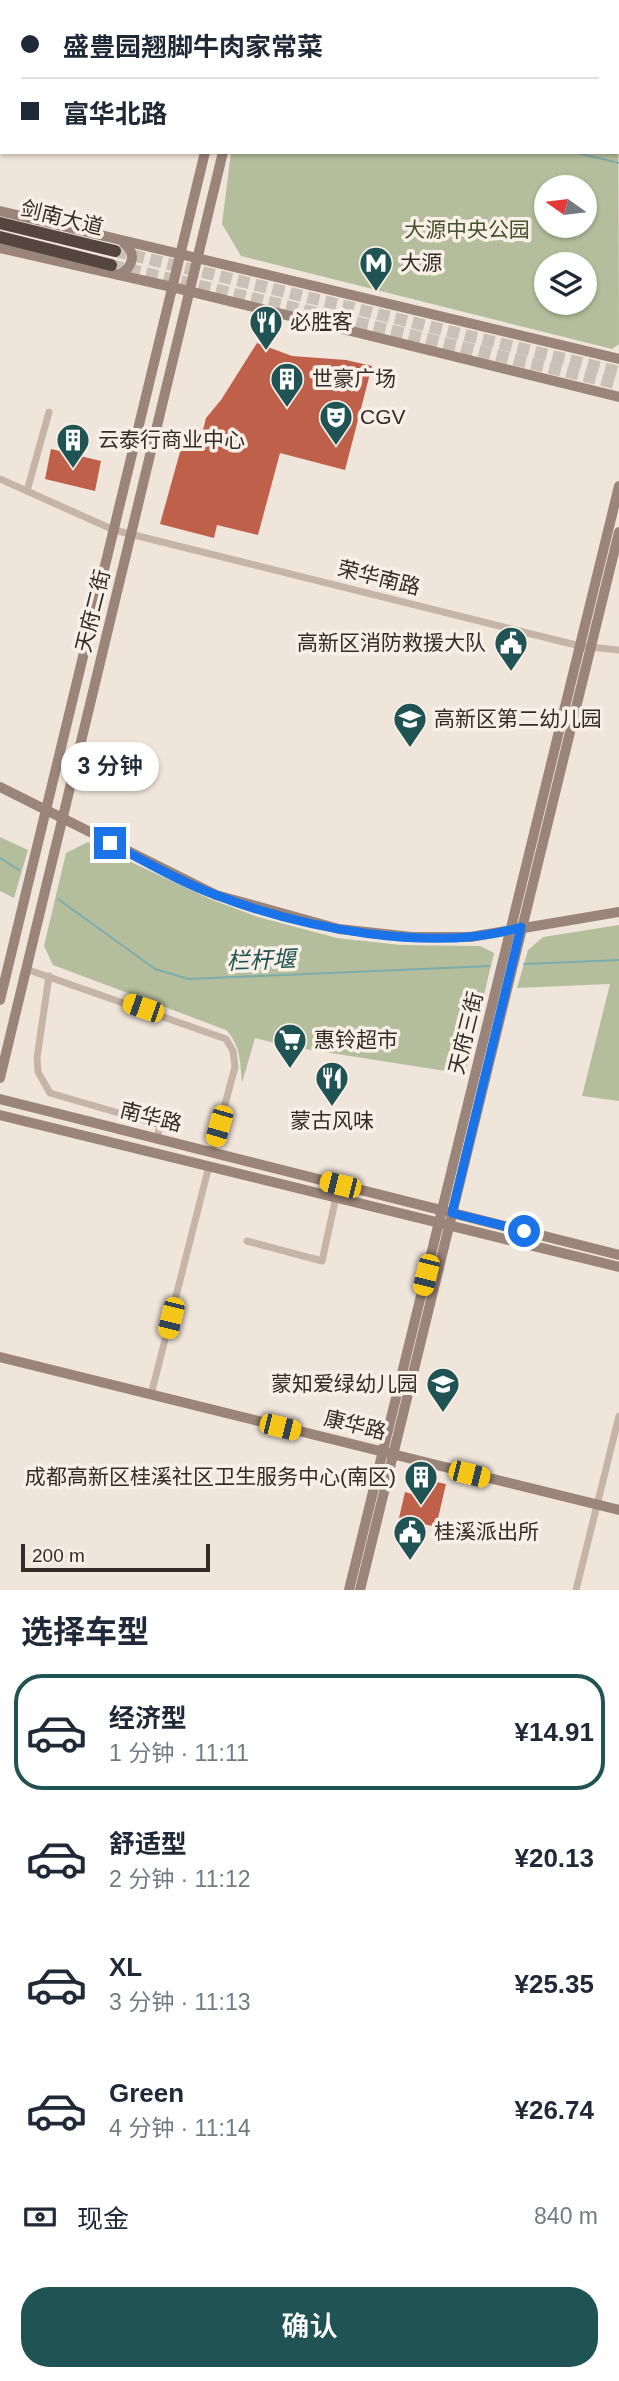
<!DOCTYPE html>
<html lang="zh">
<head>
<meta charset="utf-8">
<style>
  body { margin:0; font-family:Arial,"Noto Sans SC",sans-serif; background:#f6f6f7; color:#1f2937; height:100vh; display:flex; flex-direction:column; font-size:26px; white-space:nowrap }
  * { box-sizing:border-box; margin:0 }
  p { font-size:23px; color:#747a83 }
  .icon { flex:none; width:38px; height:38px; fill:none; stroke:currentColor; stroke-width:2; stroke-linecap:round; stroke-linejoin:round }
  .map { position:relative; height:1590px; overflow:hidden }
  .details { display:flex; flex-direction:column; background:#fff; flex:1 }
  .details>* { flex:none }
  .banner { position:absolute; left:0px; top:0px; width:620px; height:154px; box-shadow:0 2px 5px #0004; display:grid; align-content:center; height:154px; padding:0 21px; background:#fff }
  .needle { width:46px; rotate:284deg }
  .controls { position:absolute; left:534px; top:175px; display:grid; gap:14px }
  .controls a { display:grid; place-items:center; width:63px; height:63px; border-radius:50%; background:#fff; box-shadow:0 2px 5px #0004; font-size:35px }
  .scale { position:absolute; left:21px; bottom:18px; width:189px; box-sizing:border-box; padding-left:7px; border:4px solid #352b28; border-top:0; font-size:19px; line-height:24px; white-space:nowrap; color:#352b28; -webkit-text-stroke:5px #f8efe7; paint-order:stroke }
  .end { position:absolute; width:32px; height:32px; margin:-16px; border:9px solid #1a73e8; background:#fff; box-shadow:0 0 0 4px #fff }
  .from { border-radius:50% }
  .bubble { position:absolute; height:49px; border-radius:24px; background:#fff; box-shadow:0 2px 5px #0004; font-size:23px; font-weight:600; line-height:49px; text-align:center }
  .car { position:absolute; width:21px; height:42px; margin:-21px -10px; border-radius:9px; box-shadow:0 0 5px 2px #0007; background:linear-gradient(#f5c518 24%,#345 0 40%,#f5c518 0 76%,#345 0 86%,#f5c518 0) }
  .banner b { display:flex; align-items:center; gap:24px; height:66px; font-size:26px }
  .banner b+b { border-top:2px solid #e0e1e3 }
  .banner i { width:18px; height:18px; background:#1f2937 }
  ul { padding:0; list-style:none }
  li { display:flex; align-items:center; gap:21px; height:116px; margin:0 14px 10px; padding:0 7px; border:4px solid transparent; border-radius:28px }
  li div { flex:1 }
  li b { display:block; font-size:26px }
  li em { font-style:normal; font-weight:600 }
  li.selected { border-color:#205354 }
  li>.icon { width:63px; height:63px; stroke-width:1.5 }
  h2 { padding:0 21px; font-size:32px; line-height:84px }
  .pay { display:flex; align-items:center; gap:18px; height:77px; padding:0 21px; font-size:26px }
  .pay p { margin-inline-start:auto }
  .button { display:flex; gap:14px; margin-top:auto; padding:14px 21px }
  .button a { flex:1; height:80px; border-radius:28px; background:#205354; color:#fff; font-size:28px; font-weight:600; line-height:80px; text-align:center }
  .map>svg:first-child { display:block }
  .green { fill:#b5be9c; fill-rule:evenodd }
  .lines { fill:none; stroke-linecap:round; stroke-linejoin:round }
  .stream { stroke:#7cacab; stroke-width:2 }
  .building { fill:#bf604a }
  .highway-tunnel { stroke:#cbc0b7; stroke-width:12; stroke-dasharray:12 6; stroke-linecap:butt }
  .street { stroke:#c7b4a8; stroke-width:7 }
  .secondary { stroke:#9b8479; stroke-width:10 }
  .highway { stroke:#55453f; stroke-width:12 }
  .route { stroke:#1a73e8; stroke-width:9 }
  .labels { text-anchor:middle; stroke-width:7; stroke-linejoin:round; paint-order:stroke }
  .street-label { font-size:21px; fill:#352b28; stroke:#f8efe7 }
  .park-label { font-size:21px; fill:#46512d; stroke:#f8efe7 }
  .poi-label { font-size:21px; fill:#352b28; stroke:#f8efe7; text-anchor:start }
  .water-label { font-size:23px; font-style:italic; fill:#205354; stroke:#f8efe7 }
</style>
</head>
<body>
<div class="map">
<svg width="619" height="1590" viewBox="0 0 619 1590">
  <rect width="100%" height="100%" fill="#f0e5db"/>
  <g class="green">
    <polygon points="269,0 619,0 619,72 618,76 618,2"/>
    <path d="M 618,81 L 619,344 L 612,349 L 241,256 L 222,224 L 231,152 L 618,152 ZM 546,187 L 584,187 L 584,226 L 546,226 ZM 546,264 L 584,264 L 584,303 L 546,303 Z"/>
    <polygon points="0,837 28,850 14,898 0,891"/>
    <path d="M 88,842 L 210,899 L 258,917 L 337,938 L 401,945 L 480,946 L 494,953 L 465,1074 L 286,1046 L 255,1038 L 242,1083 C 240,1062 241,1046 226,1030 L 53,965 L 44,946 L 66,853 Z"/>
    <polygon points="619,925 619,1101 582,1096 610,984 517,988 528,950 543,937"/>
  </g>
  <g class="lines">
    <g class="stream">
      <polyline points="117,0 119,2"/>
      <polyline points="573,152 619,163"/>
      <polyline points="0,858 19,870"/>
      <polyline points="58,899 155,969 189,979 490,966"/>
      <polyline points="524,964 619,960"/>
    </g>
  </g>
  <g class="building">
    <polygon points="257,343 292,356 346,360 372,366 345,470 280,453 258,535 217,525 214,538 160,524 185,434 201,438 206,418 221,400"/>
    <polygon points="51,449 101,461 95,491 45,479"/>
    <polygon points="427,1480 446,1484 436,1527 399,1518 405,1492 422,1497"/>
  </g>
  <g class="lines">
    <g class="highway-tunnel">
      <polyline points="115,251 619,372"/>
      <polyline points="111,265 619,384"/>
    </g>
    <g class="street">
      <polyline points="0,479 114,530 580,646 619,650"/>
      <polyline points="27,491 49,412"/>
      <polyline points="26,969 226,1039 233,1051 235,1067 212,1153"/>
      <polyline points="49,976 37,1058 38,1072 50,1093 160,1125 157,1138"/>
      <polyline points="247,1241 322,1261 336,1197"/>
      <polyline points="151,1395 209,1166"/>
      <polyline points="576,1590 619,1416"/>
    </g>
    <g class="secondary">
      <polyline points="241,2 242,0"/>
      <polyline points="259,2 260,0"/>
      <polyline points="0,211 619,359"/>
      <polyline points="0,248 172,287 619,397"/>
      <path d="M 119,275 C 133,267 137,254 124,243"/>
      <polyline points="0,787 216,895 339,929 412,937 470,937 619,912"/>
      <polyline points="0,1000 205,152"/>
      <polyline points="0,1078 223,152"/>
      <polyline points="0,1099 619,1255"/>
      <polyline points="0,1115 619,1267"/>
      <polyline points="0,1357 619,1510"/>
      <polyline points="349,1590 619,486"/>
      <polyline points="360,1590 619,532"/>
    </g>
    <g class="highway">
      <polyline points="0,223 115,251"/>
      <polyline points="0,237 111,265"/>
    </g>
  </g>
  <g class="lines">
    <path class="route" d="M 110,843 C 145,861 180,882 216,895 C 301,928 433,954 521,927 L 452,1213 L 524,1231"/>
  </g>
  <defs>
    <symbol id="metro-pin" viewBox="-11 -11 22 30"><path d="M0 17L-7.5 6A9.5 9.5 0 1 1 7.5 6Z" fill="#205354" stroke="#f8efe7"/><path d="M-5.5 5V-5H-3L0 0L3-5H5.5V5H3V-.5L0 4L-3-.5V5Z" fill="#fff"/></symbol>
    <symbol id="restaurant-pin" viewBox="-11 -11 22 30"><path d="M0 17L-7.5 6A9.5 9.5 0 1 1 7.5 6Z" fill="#205354" stroke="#f8efe7"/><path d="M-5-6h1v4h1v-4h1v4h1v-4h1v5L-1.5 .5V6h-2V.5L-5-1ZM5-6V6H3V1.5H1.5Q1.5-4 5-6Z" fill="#fff"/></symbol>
    <symbol id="building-pin" viewBox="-11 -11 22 30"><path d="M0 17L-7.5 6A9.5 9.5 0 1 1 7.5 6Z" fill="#205354" stroke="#f8efe7"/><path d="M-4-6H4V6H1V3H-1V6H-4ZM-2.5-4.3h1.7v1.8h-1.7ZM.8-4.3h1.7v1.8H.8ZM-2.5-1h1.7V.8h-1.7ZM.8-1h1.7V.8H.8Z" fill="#fff"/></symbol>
    <symbol id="theatre-pin" viewBox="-11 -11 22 30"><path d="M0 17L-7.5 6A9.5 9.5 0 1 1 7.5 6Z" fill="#205354" stroke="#f8efe7"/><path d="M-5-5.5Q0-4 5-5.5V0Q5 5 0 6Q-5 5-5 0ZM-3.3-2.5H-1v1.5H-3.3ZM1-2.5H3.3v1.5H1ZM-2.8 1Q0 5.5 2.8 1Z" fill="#fff"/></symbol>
    <symbol id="civic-pin" viewBox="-11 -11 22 30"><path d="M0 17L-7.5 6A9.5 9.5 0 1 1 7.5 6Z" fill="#205354" stroke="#f8efe7"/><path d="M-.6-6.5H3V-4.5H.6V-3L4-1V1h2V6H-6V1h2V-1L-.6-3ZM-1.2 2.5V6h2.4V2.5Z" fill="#fff"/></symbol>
    <symbol id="school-pin" viewBox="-11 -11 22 30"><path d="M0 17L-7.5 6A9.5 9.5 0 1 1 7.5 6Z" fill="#205354" stroke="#f8efe7"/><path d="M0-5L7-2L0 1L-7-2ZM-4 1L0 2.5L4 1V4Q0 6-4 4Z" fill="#fff"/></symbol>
    <symbol id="supermarket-pin" viewBox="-11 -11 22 30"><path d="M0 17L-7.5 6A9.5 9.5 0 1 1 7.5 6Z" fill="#205354" stroke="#f8efe7"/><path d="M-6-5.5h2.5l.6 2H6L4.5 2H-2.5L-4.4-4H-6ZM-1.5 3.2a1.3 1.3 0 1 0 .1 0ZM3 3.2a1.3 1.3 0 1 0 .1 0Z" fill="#fff"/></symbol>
  </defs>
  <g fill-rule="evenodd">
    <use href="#metro-pin" x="357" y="244" width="38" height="52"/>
    <use href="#restaurant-pin" x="247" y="303" width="38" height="52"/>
    <use href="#building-pin" x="268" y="360" width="38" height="52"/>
    <use href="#theatre-pin" x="317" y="398" width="38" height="52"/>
    <use href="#building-pin" x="54" y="421" width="38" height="52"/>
    <use href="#civic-pin" x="492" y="624" width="38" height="52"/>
    <use href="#school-pin" x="391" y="700" width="38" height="52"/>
    <use href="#supermarket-pin" x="271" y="1021" width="38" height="52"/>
    <use href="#restaurant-pin" x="313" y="1059" width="38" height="52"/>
    <use href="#school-pin" x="424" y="1365" width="38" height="52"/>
    <use href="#building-pin" x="402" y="1458" width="38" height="52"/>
    <use href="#civic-pin" x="391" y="1513" width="38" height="52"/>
  </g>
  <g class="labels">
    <g class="street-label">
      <text transform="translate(62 218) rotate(14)" y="7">剑南大道</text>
      <text transform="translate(379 578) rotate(14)" y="7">荣华南路</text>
      <text transform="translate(93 611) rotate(-76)" y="7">天府二街</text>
      <text transform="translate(466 1033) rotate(-76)" y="7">天府三街</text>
      <text transform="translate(151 1117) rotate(14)" y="7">南华路</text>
      <text transform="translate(355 1425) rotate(14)" y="7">康华路</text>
    </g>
    <g class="park-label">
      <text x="467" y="237">大源中央公园</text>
    </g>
    <g class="poi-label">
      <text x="400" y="270">大源</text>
      <text x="290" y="329">必胜客</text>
      <text x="312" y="386">世豪广场</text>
      <text x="360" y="424">CGV</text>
      <text x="98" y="447">云泰行商业中心</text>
      <text x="486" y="650" text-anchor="end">高新区消防救援大队</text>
      <text x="434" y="726">高新区第二幼儿园</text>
      <text x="314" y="1047">惠铃超市</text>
      <text x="332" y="1128" text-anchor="middle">蒙古风味</text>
      <text x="418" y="1391" text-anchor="end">蒙知爱绿幼儿园</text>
      <text x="396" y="1484" text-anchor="end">成都高新区桂溪社区卫生服务中心(南区)</text>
      <text x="434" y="1539">桂溪派出所</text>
    </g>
    <g class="water-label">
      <text transform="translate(261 960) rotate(-2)" y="8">栏杆堰</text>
    </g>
  </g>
</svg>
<div class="controls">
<a><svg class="needle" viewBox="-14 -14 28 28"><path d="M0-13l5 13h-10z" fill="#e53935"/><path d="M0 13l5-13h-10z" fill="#747a83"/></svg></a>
<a><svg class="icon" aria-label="layers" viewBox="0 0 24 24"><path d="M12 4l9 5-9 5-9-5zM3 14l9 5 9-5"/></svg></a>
</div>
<div class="scale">200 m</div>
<i class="end from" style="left:524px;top:1231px"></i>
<i class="end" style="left:110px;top:843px"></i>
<div class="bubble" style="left:61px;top:742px;width:98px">3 分钟</div>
<i class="car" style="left:143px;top:1008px;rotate:289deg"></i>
<i class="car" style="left:219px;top:1126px;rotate:196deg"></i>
<i class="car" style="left:340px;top:1185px;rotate:284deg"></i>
<i class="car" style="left:426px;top:1275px;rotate:194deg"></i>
<i class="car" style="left:171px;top:1318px;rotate:194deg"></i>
<i class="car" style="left:280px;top:1427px;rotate:104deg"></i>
<i class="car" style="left:469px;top:1474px;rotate:104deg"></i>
<div class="banner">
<b><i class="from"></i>盛豊园翘脚牛肉家常菜</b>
<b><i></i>富华北路</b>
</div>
</div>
<section class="details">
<h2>选择车型</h2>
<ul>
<li class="selected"><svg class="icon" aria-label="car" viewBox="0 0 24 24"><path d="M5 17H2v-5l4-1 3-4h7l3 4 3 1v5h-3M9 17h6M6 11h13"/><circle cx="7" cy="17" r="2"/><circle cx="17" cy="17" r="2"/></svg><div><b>经济型</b><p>1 分钟 · 11:11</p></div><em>¥14.91</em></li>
<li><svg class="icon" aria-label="car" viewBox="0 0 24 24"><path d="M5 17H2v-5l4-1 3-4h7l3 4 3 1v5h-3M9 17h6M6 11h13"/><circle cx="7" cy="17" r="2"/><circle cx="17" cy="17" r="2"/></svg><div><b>舒适型</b><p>2 分钟 · 11:12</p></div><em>¥20.13</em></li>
<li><svg class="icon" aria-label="car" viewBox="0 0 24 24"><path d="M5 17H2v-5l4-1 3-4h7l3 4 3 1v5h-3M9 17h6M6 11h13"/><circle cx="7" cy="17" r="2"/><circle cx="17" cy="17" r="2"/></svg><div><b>XL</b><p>3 分钟 · 11:13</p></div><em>¥25.35</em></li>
<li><svg class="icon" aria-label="car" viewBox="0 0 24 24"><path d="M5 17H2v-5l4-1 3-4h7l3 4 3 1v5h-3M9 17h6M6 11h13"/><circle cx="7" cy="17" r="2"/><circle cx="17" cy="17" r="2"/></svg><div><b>Green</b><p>4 分钟 · 11:14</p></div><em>¥26.74</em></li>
</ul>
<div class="pay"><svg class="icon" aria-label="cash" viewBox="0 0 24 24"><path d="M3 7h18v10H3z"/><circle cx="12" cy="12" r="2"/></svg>现金<p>840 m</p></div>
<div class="button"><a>确认</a></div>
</section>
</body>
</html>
